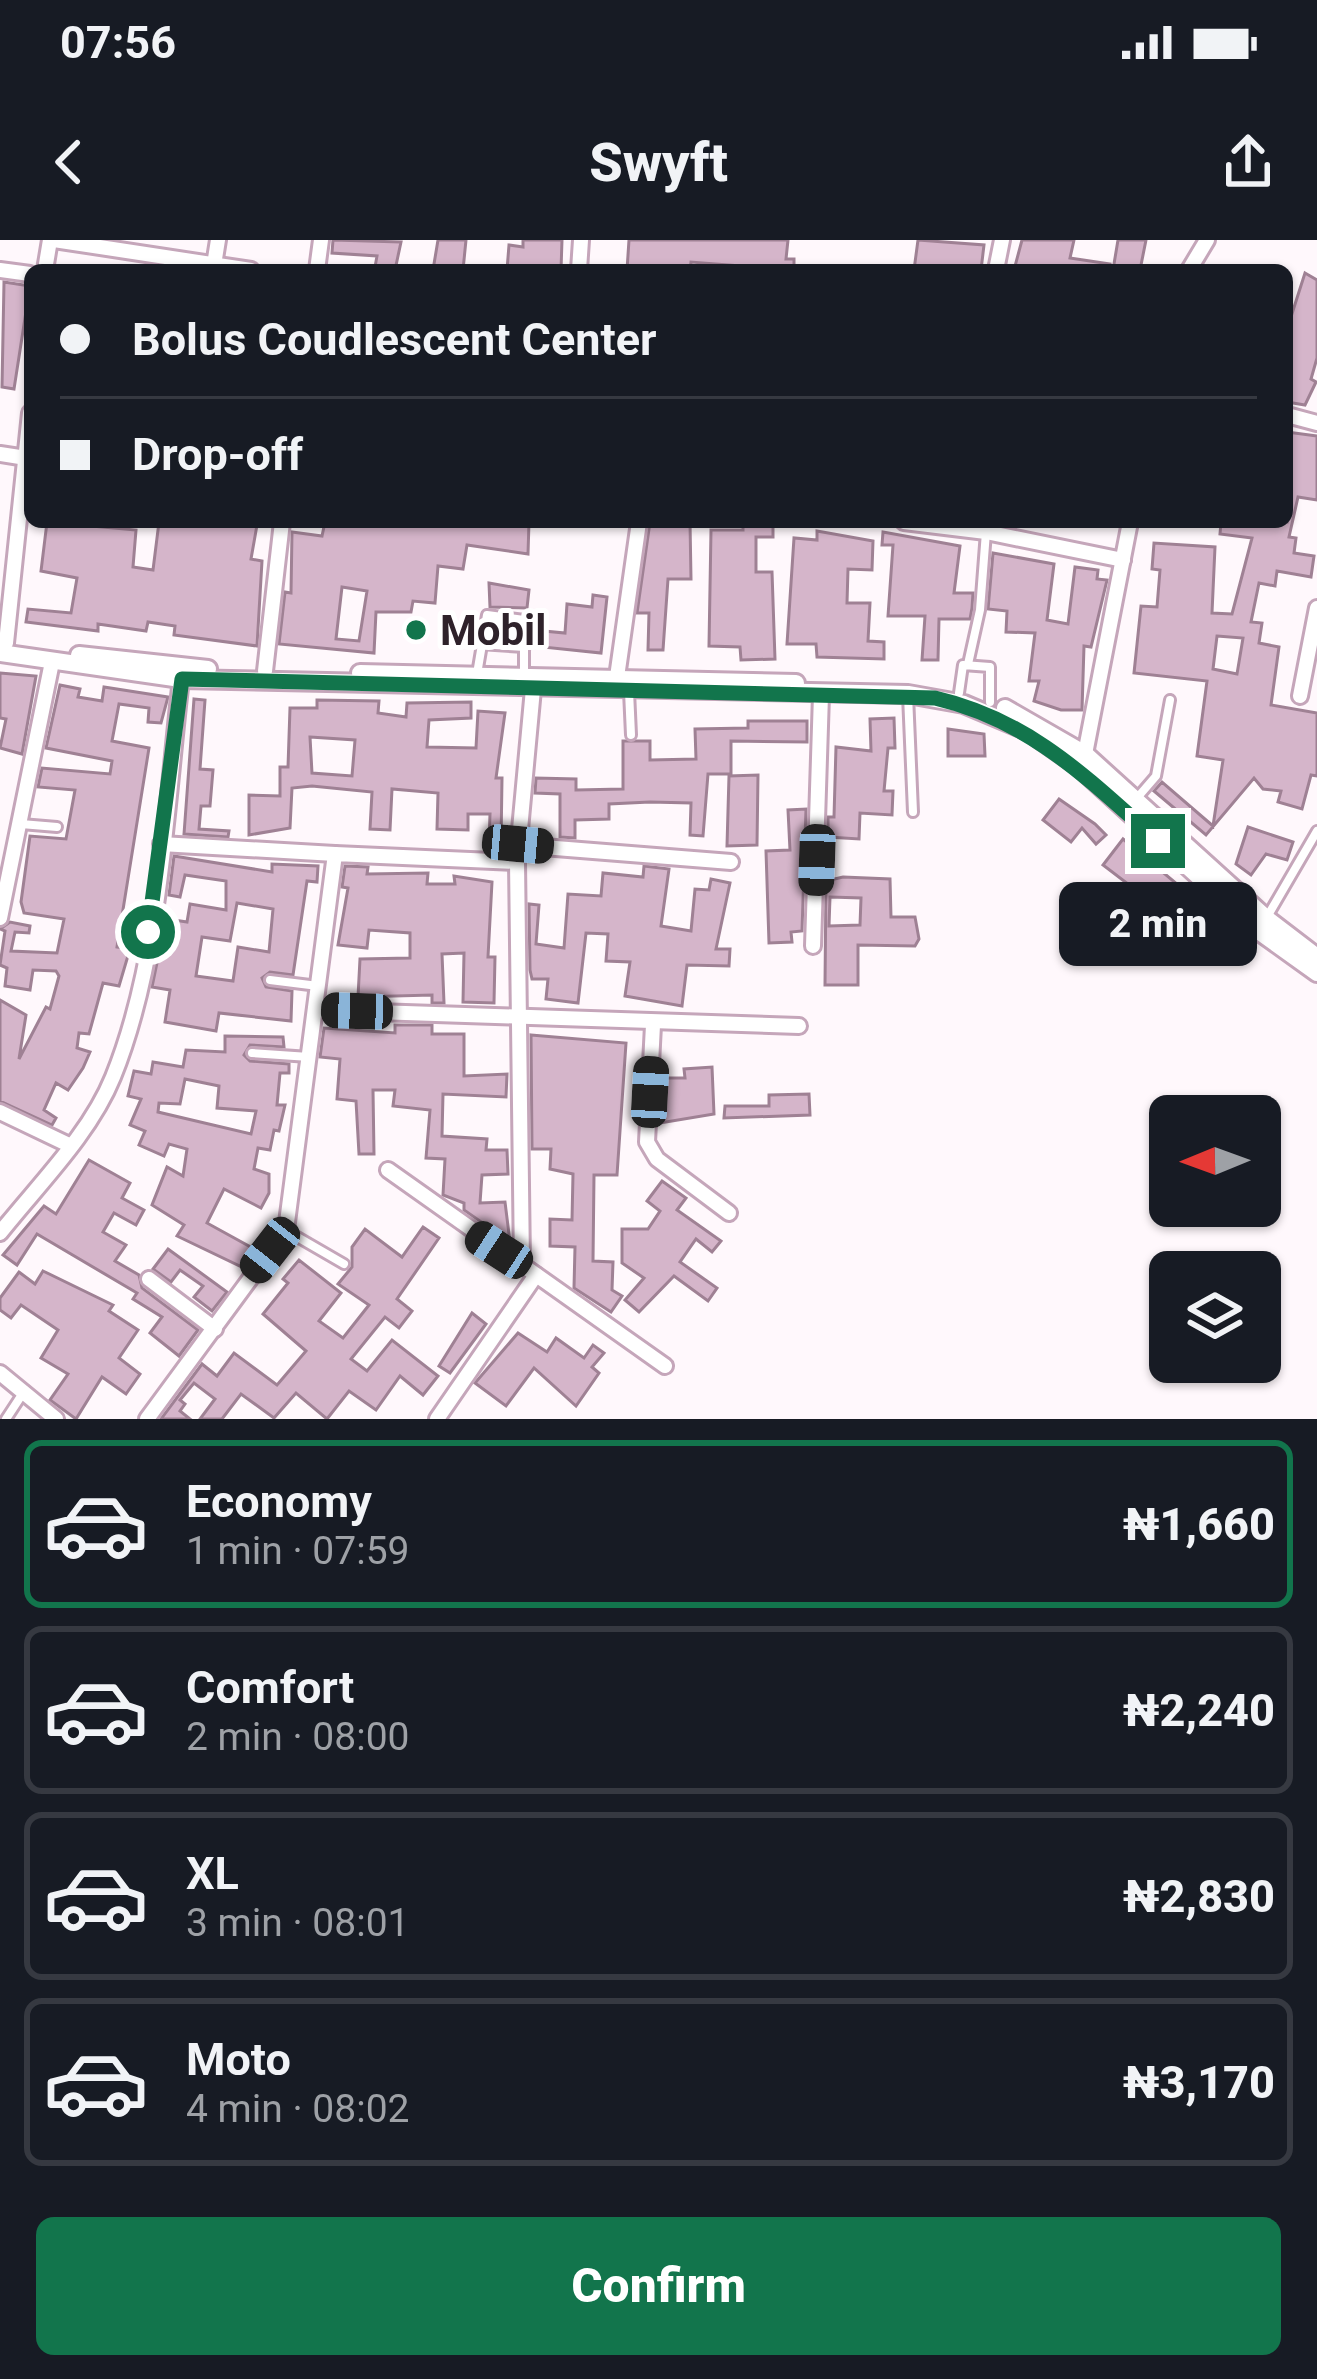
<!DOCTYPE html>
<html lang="en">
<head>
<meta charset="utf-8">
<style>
  body { margin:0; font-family:Roboto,sans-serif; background:#242831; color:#f1f3f6; height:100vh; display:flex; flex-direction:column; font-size:45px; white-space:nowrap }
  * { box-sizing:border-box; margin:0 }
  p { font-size:39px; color:#9ea1a6 }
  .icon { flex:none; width:66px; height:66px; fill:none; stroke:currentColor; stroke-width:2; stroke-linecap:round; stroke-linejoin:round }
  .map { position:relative; height:1179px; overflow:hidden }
  .side { display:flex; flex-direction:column; background:#171b24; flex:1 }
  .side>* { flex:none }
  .banner { position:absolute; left:24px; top:24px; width:1269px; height:264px; border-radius:18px; box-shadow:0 3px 9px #0004; display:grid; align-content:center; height:264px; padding:0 36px; background:#171b24 }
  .needle { width:78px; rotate:269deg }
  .controls { position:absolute; left:1149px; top:855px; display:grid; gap:24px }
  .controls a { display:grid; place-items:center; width:132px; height:132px; border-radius:18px; background:#171b24; box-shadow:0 3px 9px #0004; font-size:60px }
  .end { position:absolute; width:54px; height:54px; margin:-27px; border:15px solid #12754c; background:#fff; box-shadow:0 0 0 6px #fff }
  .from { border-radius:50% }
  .bubble { position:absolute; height:84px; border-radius:18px; background:#171b24; box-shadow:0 3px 9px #0004; font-size:39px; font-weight:800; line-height:84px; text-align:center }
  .car { position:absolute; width:36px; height:72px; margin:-36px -18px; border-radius:15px; box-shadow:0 0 9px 3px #0007; background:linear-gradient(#222 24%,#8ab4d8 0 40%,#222 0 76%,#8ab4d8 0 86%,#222 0) }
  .banner b { display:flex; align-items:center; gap:42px; height:114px; font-size:45px }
  .banner b+b { border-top:3px solid #363941 }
  .banner i { width:30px; height:30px; background:#f1f3f6 }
  ul { padding:21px 0 0; list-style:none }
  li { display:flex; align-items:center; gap:36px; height:168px; margin:0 24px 18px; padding:0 12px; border:6px solid #363941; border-radius:18px }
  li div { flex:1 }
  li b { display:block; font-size:45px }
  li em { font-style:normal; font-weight:800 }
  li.current { border-color:#12754c }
  li>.icon { width:108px; height:108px; stroke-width:1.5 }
  .primary-button { display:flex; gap:24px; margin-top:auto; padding:24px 36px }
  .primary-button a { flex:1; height:138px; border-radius:18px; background:#12754c; color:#fff; font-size:48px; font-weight:800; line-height:138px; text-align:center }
  .status { display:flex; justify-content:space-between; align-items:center; height:84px; padding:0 60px; background:#171b24; direction:ltr }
  .status svg { height:33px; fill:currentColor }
  header { display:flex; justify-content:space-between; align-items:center; height:156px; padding:0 36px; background:#171b24; font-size:54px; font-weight:800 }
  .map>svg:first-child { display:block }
  .building { fill:#d5b5ca; stroke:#9f8194; stroke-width:3; fill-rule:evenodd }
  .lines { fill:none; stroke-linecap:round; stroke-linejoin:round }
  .service-casing { stroke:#c5a6ba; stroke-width:14 }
  .minor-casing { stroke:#c5a6ba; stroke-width:20 }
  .tertiary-casing { stroke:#c5a6ba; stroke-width:22 }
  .service { stroke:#fff; stroke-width:8 }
  .minor { stroke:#fff; stroke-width:14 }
  .tertiary { stroke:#fff; stroke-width:16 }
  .route { stroke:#12754c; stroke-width:15 }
  .poi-dot { fill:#12754c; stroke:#fff; stroke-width:4.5 }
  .labels { text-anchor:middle; stroke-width:10; stroke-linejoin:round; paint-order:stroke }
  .poi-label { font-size:42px; font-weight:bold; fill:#2e222a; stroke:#fff; text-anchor:start }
</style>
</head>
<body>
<div class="status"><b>07:56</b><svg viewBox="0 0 49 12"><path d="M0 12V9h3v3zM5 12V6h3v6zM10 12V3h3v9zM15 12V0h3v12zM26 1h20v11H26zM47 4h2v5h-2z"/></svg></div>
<header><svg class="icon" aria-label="back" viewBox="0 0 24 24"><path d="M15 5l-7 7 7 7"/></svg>Swyft<svg class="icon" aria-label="share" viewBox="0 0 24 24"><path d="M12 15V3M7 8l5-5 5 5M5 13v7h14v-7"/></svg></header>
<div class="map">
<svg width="1317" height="1179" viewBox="0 0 1317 1179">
  <rect width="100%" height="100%" fill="#fff8fc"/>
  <g class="building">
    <polygon points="333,0 401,2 395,30 375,27 377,16 332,13"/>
    <polygon points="438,0 466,0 463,30 433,30"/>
    <polygon points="523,0 562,0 561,30 507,30 509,5 523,7"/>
    <polygon points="629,0 788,0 786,19 794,19 794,30 691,22 690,30 627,30"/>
    <polygon points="918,0 984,5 981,30 914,30"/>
    <polygon points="1022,0 1074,0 1070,18 1110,24 1109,30 1014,30"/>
    <polygon points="1118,0 1146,0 1140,30 1113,30"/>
    <polygon points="1305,33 1317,40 1317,118 1311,139 1316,142 1305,165 1287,162 1289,83"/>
    <polygon points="4,42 30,46 14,149 2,147"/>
    <path d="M 1287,192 L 1317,196 L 1317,260 L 1298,257 L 1289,297 L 1296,298 L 1294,313 L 1314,316 L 1311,337 L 1277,331 L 1275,346 L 1259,343 L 1251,382 L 1262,383 L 1259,403 L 1279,407 L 1271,465 L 1317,473 L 1317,536 L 1311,535 L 1302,569 L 1278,562 L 1281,551 L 1263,549 L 1254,538 L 1206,595 L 1154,551 L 1162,542 L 1213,586 L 1223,520 L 1197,516 L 1207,441 L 1134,433 L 1141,366 L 1157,367 L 1160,330 L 1152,329 L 1154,303 L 1215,307 L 1212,373 L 1232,374 L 1252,298 L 1220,294 L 1221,282 L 1287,282 ZM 1217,396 L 1243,398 L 1237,434 L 1213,429 Z"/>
    <polygon points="47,282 136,290 133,327 153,330 159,282 257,285 251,319 262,321 257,406 174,395 175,386 148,382 146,391 98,384 98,391 26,382 28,369 71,373 77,338 41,331"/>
    <path d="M 325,282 L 529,282 L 528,314 L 467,305 L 463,329 L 438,326 L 435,363 L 413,361 L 411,372 L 376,372 L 374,413 L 279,404 L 285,352 L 291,353 L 292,292 L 322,296 ZM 342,347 L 367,351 L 359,401 L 336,399 Z"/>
    <polygon points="650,282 690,282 691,339 668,339 663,410 648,410 649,373 637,373"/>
    <polygon points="743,284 773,284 773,297 756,297 756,332 772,332 775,419 741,420 740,407 709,406 711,290 743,290"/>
    <polygon points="817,291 873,301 872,330 848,329 847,363 870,363 868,401 884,402 884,419 817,417 816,404 787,404 794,298 817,300"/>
    <polygon points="883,292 960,306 954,353 973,353 972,368 970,379 939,379 938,420 922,420 925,376 888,376 893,305 882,305"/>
    <polygon points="993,313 1054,324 1047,380 1068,384 1075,327 1098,330 1097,339 1107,340 1091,407 1084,406 1082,470 1061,470 1034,461 1039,441 1029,441 1035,393 1006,392 1007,371 988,369"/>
    <polygon points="489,343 529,350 527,368 490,367"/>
    <polygon points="593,355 607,357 601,413 533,406 533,390 565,393 567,364 592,367"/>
    <polygon points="0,433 36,436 22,514 0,508 6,479 0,478"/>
    <polygon points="60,445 80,449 78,457 102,461 104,447 168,457 161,483 148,482 149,468 119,464 112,501 149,508 117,707 130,709 119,746 103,743 89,794 79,793 77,808 90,812 83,828 68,850 56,843 44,870 56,878 52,885 0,861 0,760 26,775 19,819 46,767 50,769 59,736 56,731 33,730 30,750 5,746 7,728 0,725 5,691 0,689 10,682 30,686 29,693 15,692 11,711 57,713 64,679 24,673 21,662 30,596 66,599 75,550 38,547 42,528 110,534 112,521 46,508"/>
    <polygon points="194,459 205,460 200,529 213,530 210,566 201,566 199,589 229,591 228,597 184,594"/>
    <path d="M 317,460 L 379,461 L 378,473 L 406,477 L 407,463 L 471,462 L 471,478 L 429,480 L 427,507 L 476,508 L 478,471 L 505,473 L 496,538 L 502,538 L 501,604 L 489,604 L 490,574 L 468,574 L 468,590 L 437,589 L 438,553 L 392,549 L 390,590 L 370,589 L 372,552 L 312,546 L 292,548 L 290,588 L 249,595 L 249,555 L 280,556 L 280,527 L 288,527 L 290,468 L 317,468 ZM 310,497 L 355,500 L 352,536 L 312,533 Z"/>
    <polygon points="894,478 895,508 888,508 884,551 893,551 892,575 860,573 859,599 828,597 828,577 834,577 836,507 871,511 870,479"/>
    <polygon points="748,481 807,481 807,502 731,501 731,534 708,534 703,596 690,595 691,563 650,562 609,564 609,579 575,580 575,598 560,597 560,554 535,553 536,538 576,539 576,550 623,549 623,501 650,501 650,520 696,519 695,489 748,488"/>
    <polygon points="948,489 984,494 985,516 948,516"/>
    <polygon points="758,535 757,605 727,606 729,536"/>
    <polygon points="1059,559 1095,584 1106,595 1096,604 1082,588 1071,602 1043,580"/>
    <polygon points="806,569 802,691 791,692 792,702 769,703 766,611 790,610 788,570"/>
    <polygon points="1248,587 1293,602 1287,620 1266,614 1251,635 1236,624"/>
    <polygon points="1123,599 1183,649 1162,670 1103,625"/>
    <path d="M 174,616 L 272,632 L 272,624 L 318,626 L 317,642 L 307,641 L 293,735 L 270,732 L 262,738 L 266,747 L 292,751 L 291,781 L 219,773 L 216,791 L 165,782 L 170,750 L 152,747 L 163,694 L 173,694 L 174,680 L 187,682 L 190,664 L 226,670 L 226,641 L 185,635 L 180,657 L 169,655 ZM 237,663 L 273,669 L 269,712 L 238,707 L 233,741 L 196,736 L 202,697 L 230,701 Z"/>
    <polygon points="345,626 368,627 367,634 428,633 427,644 455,644 454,636 492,642 488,717 495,717 494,763 463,762 464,713 442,714 444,763 432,763 432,755 358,757 360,719 410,718 410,693 369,690 367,708 338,705 348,648 342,647"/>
    <polygon points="644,626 669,629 661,686 691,691 695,649 709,650 711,639 730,643 716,709 730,709 729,726 687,725 682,766 625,756 630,722 606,721 608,694 586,693 578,763 546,759 548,739 532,739 530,730 529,664 539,665 536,704 564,708 568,654 601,656 603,633 643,637"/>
    <path d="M 843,637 L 890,639 L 891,677 L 915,677 L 919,699 L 915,706 L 858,705 L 858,745 L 825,745 L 826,641 ZM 830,657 L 861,658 L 860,685 L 829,686 Z"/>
    <polygon points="395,785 432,785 432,794 464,794 464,836 507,834 506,857 443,854 442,896 487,899 486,910 507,910 508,934 482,935 480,963 505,962 510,1002 464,970 464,963 443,955 445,919 426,918 430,870 393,866 395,850 373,850 374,914 359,914 356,861 337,859 340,819 320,817 324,788 395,793"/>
    <polygon points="531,795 626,803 617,935 594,935 593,1021 613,1022 612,1050 622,1056 611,1072 574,1048 575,1007 550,1006 550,979 572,980 573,934 550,929 551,909 532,909"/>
    <path d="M 225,796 L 283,797 L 284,807 L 250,805 L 244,815 L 250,821 L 289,824 L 289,833 L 280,833 L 277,865 L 285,865 L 279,891 L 274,890 L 270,910 L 258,908 L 254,929 L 269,934 L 269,953 L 261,968 L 224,949 L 207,983 L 256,1010 L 244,1028 L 177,996 L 184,985 L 152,965 L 167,927 L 183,936 L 187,909 L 169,904 L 164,916 L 139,905 L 145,891 L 130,885 L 141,859 L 128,856 L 134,831 L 151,834 L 153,822 L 183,827 L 186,810 L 225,812 ZM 185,839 L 219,846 L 217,868 L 256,871 L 251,894 L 158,872 L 159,863 L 180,864 Z"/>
    <polygon points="712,827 714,874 660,883 662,838 685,838 684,829"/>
    <polygon points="809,854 810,875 724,878 725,866 769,866 769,855"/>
    <polygon points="89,920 130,943 122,958 144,970 136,985 114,973 103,992 126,1005 115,1021 139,1035 142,1048 198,1090 179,1116 150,1093 162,1077 133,1059 137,1053 37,994 17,1025 3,1015 44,966 56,974"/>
    <polygon points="662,941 686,958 677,970 721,1001 712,1012 696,999 680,1022 717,1048 708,1061 674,1036 639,1072 625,1060 644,1038 622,1023 622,989 648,989 660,971 647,961"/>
    <polygon points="423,987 439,998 397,1059 412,1071 399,1088 385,1077 351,1119 367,1131 392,1100 438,1136 423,1155 400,1136 376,1170 349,1151 327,1179 296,1153 274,1178 241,1154 222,1179 200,1179 215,1159 194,1143 180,1160 185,1164 180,1171 190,1179 161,1179 202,1124 217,1136 234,1113 277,1145 283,1138 306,1111 263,1074 288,1043 283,1039 299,1020 341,1053 319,1081 343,1098 369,1065 338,1044 352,1027 352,1007 365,989 402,1017"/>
    <polygon points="168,1009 227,1052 212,1071 194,1057 203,1046 180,1030 171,1042 153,1029"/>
    <polygon points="43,1031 113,1065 109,1071 138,1090 119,1118 140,1134 126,1154 102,1137 76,1179 50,1160 68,1134 41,1118 58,1090 21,1065 11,1078 0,1070 0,1058 19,1032 35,1044"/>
    <polygon points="472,1073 486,1084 450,1133 439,1126"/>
    <polygon points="518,1093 547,1112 556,1098 584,1118 593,1105 604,1113 592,1127 599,1133 576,1166 534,1128 506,1166 475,1143"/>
  </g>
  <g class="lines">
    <defs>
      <g id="service">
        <polyline points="480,404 525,407"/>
        <polyline points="968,424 980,370 986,292"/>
        <polyline points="477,434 487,375 524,380 524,433"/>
        <polyline points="629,451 631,495"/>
        <polyline points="959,453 963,425 990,427 990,462"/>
        <polyline points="908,455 913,572"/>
        <polyline points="1137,558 1156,536 1170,460"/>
        <polyline points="21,584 57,587"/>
        <polyline points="1267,677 1317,591"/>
        <polyline points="270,740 318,746"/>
        <polyline points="252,813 309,817"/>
        <polyline points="287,991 344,1024"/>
        <polyline points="6,1179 25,1150"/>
      </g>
      <g id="minor">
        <polyline points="54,0 251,30"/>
        <polyline points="214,25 218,0"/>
        <polyline points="0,30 30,34"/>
        <polyline points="45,30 50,0"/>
        <polyline points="317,30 321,0"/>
        <polyline points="579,30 581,0"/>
        <polyline points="996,30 1002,0"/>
        <polyline points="1189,30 1207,0"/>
        <polyline points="1287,175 1317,183"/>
        <polyline points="0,214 26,218"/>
        <polyline points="904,282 986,292 1123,320"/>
        <polyline points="6,403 30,173"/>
        <polyline points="265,431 282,282"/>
        <polyline points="617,437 639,282"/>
        <polyline points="1300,456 1317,368"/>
        <polyline points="1085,514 1130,282"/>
        <polyline points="161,604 335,614"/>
        <polyline points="518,605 731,622"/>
        <polyline points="0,678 52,422"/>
        <polyline points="813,706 821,455"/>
        <polyline points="316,770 799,786"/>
        <polyline points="653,785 647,902 657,919 729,973"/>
        <polyline points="0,872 69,905"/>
        <polyline points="388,930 665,1126"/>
        <path d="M 0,993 C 38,945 90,894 113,837 C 161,719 166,565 181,439"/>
        <polyline points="522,1025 517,622 533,449"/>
        <polyline points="149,1039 215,1089"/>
        <polyline points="0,1133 56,1179"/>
        <polyline points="147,1179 286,990 335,614 517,622"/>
        <polyline points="437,1179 536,1035"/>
      </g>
      <g id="tertiary">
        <polyline points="0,413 181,439 908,454 964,464 1028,491 1078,526 1257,690 1317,733"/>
        <polyline points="79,415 208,429"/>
        <polyline points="360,433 796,443"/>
        <polyline points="1005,468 1085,514 1266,678 1317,717"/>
      </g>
    </defs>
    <use href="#service" class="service-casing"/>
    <use href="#minor" class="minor-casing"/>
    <use href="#tertiary" class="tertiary-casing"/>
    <use href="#service" class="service"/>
    <use href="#minor" class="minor"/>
    <use href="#tertiary" class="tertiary"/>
  </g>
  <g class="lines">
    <path class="route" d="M 148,692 L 182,439 L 935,458 C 1030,480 1087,538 1158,601"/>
  </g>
  <circle class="poi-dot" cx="416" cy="390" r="12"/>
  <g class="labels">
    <g class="poi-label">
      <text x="440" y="405">Mobil</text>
    </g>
  </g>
</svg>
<div class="controls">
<a><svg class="needle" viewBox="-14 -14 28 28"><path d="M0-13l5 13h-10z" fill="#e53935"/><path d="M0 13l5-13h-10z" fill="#9ea1a6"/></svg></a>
<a><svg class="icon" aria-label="layers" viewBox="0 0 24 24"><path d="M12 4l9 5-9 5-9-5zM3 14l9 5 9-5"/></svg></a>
</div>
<i class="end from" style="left:148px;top:692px"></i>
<i class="end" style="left:1158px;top:601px"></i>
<div class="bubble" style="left:1059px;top:642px;width:198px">2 min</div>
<i class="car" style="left:518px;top:604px;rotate:95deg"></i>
<i class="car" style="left:817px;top:620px;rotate:182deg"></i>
<i class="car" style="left:357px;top:771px;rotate:272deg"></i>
<i class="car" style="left:650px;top:852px;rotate:3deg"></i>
<i class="car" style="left:270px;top:1010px;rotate:218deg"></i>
<i class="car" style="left:499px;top:1010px;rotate:303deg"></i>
<div class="banner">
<b><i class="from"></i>Bolus Coudlescent Center</b>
<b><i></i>Drop-off</b>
</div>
</div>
<section class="side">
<ul>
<li class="current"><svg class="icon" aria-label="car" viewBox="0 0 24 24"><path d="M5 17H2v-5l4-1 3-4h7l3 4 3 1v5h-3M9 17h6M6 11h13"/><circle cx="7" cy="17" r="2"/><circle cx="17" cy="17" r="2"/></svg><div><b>Economy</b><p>1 min · 07:59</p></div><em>₦1,660</em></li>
<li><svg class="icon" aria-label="car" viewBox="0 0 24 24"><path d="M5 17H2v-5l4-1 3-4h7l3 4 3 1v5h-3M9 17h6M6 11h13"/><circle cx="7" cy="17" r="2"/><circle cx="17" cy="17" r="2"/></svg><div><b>Comfort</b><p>2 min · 08:00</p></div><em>₦2,240</em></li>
<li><svg class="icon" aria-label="car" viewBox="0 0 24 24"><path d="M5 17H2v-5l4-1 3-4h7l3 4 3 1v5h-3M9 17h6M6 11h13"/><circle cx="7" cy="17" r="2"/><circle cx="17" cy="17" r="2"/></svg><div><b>XL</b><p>3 min · 08:01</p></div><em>₦2,830</em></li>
<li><svg class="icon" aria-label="car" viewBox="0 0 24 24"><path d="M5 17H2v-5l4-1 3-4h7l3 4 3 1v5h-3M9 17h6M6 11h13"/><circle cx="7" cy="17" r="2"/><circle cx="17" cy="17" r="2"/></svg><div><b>Moto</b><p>4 min · 08:02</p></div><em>₦3,170</em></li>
</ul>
<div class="primary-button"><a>Confirm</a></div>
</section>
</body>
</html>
